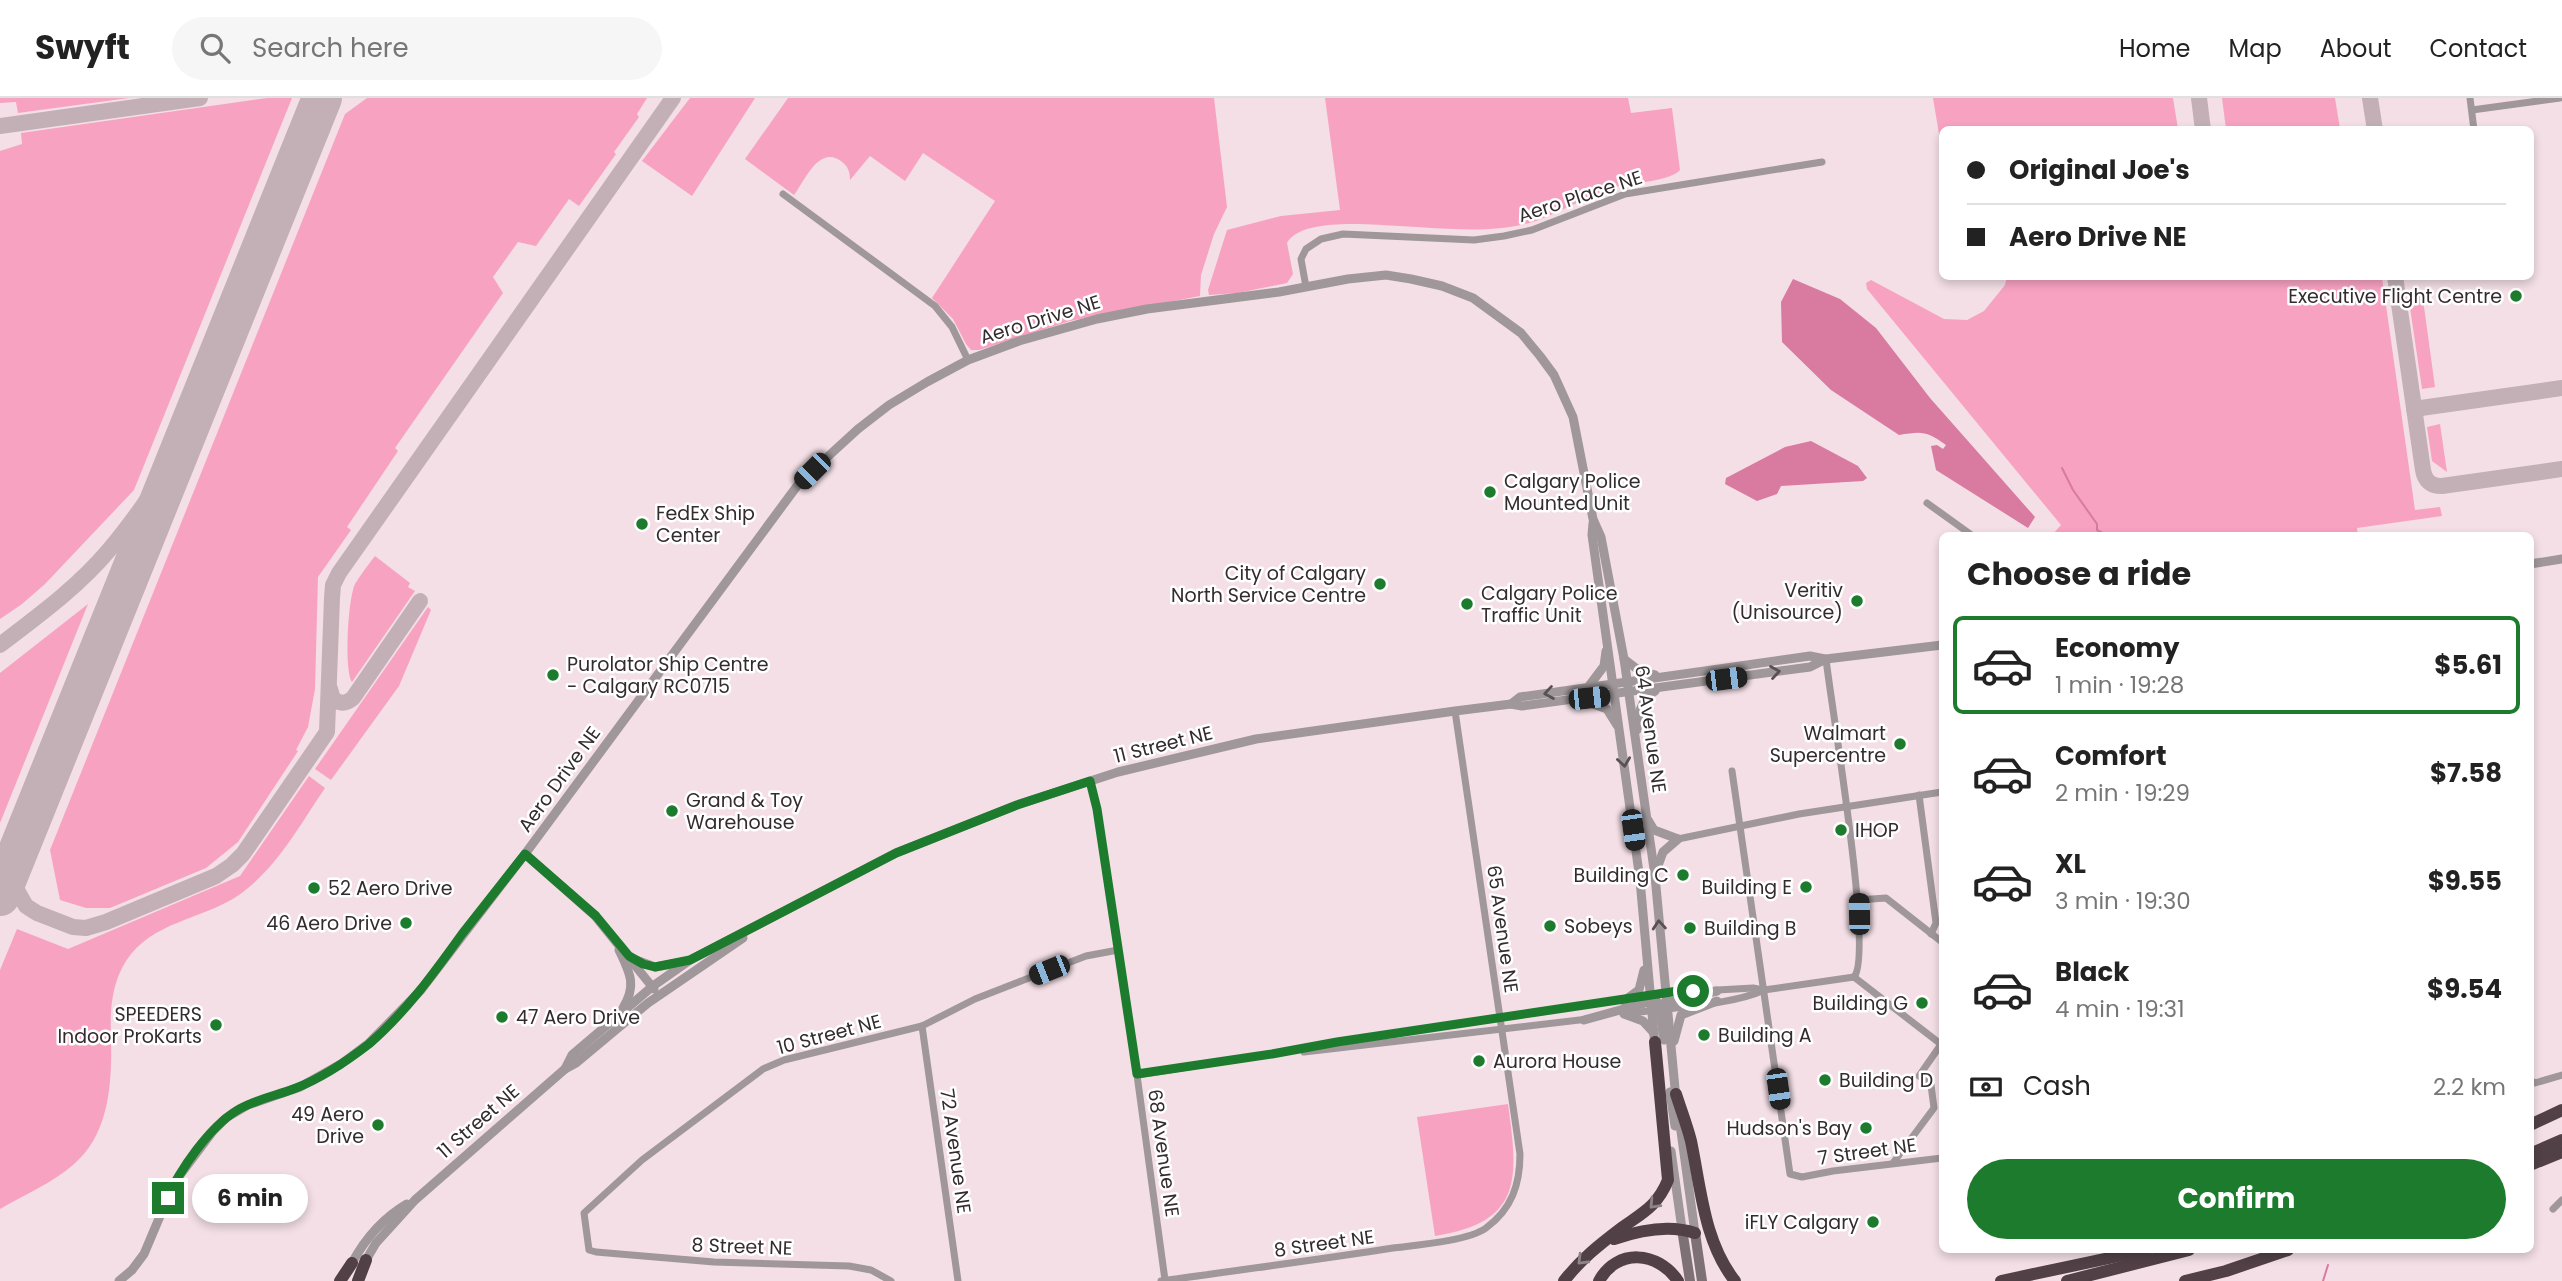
<!DOCTYPE html>
<html lang="en">
<head>
<meta charset="utf-8">
<style>
  body { margin:0; font-family:Poppins,sans-serif; background:#f6f6f6; color:#222; height:100vh; display:flex; flex-direction:column; font-size:26px; white-space:nowrap }
  * { box-sizing:border-box; margin:0 }
  p { font-size:23px; color:#767676 }
  .icon { flex:none; width:38px; height:38px; fill:none; stroke:currentColor; stroke-width:2; stroke-linecap:round; stroke-linejoin:round }
  .map { position:relative; flex:1; overflow:hidden }
  .details { position:absolute; left:1939px; top:434px; width:595px; height:721px; display:flex; flex-direction:column; background:#fff; border-radius:10px; box-shadow:0 4px 10px #0003 }
  .details>* { flex:none }
  .banner { position:absolute; left:1939px; top:28px; width:595px; height:154px; border-radius:10px; box-shadow:0 4px 10px #0003; display:grid; align-content:center; height:154px; padding:0 28px; background:#fff }
  .end { position:absolute; width:32px; height:32px; margin:-16px; border:9px solid #1c7b2c; background:#fff; box-shadow:0 0 0 4px #fff }
  .from { border-radius:50% }
  .bubble { position:absolute; height:49px; border-radius:24px; background:#fff; box-shadow:0 4px 10px #0003; font-size:23px; font-weight:700; line-height:49px; text-align:center }
  .car { position:absolute; width:21px; height:42px; margin:-21px -10px; border-radius:9px; box-shadow:0 0 5px 2px #0007; background:linear-gradient(#222 24%,#8ab4d8 0 40%,#222 0 76%,#8ab4d8 0 86%,#222 0) }
  .banner b { display:flex; align-items:center; gap:24px; height:66px; font-size:26px }
  .banner b+b { border-top:2px solid #e0e0e0 }
  .banner i { width:18px; height:18px; background:#222 }
  ul { padding:0; list-style:none }
  li { display:flex; align-items:center; gap:21px; height:98px; margin:0 14px 10px; padding:0 14px; border:4px solid transparent; border-radius:10px }
  li div { flex:1 }
  li b { display:block; font-size:26px }
  li em { font-style:normal; font-weight:700 }
  li.on { border-color:#1c7b2c }
  li>.icon { width:63px; height:63px; stroke-width:1.5 }
  h2 { padding:0 28px; font-size:32px; line-height:84px }
  .pay { display:flex; align-items:center; gap:18px; height:77px; padding:0 28px; font-size:26px }
  .pay p { margin-inline-start:auto }
  .action { display:flex; gap:14px; margin-top:auto; padding:14px 28px }
  .action a { flex:1; height:80px; border-radius:42px; background:#1c7b2c; color:#fff; font-size:28px; font-weight:700; line-height:80px; text-align:center }
  header { display:flex; align-items:center; gap:42px; box-sizing:border-box; height:98px; padding:0 35px; background:#fff; border-bottom:2px solid #e0e0e0 }
  header strong { font-size:33px }
  nav { display:flex; gap:38px; margin-inline-start:auto; font-size:24px }
  .search { width:490px; height:63px; background:#f6f6f6; display:flex; align-items:center; gap:18px; box-sizing:border-box; padding:0 24px; border-radius:38px; color:#767676; font-size:26px }
  .map>svg:first-child { display:block }
  .green { fill:#f8a2c2 }
  .water { fill:#d97aa0 }
  .lines { fill:none; stroke-linecap:round; stroke-linejoin:round }
  .stream { stroke:#d97aa0; stroke-width:2 }
  .taxiway { stroke:#c2b0b6; stroke-width:16 }
  .runway { stroke:#c2b0b6; stroke-width:40 }
  .minor { stroke:#9f9799; stroke-width:7 }
  .tertiary { stroke:#9f9799; stroke-width:9 }
  .secondary { stroke:#7d7175; stroke-width:10 }
  .motorway { stroke:#514146; stroke-width:12 }
  .oneway { stroke:#595153 }
  .oneway2 { stroke:#8e8487 }
  .route { stroke:#1c7b2c; stroke-width:9 }
  .poi-dot { fill:#1c7b2c; stroke:#fff; stroke-width:2.5 }
  .labels { text-anchor:middle; stroke-width:5; stroke-linejoin:round; paint-order:stroke }
  .street-label { font-size:19px; fill:#332b2e; stroke:#fff }
  .poi-label { font-size:19px; fill:#332b2e; stroke:#fff; text-anchor:start }
</style>
</head>
<body>
<header>
<strong>Swyft</strong>
<div class="search"><svg class="icon" aria-label="search" viewBox="0 0 24 24"><circle cx="10" cy="10" r="6"/><path d="M15 15l6 6"/></svg>Search here</div>
<nav><a>Home</a><a>Map</a><a>About</a><a>Contact</a></nav>
</header>
<div class="map">
<svg width="2562" height="1183" viewBox="0 0 2562 1183">
  <rect width="100%" height="100%" fill="#f3dfe5"/>
  <g class="green">
    <polygon points="0,0 129,0 18,15 16,4 0,5"/>
    <polygon points="267,0 292,0 134,392 45,486 22,506 0,521 0,53 22,46 21,35"/>
    <polygon points="367,0 647,0 637,16 639,19 614,54 616,56 579,108 569,101 536,148 518,144 493,179 503,195 395,350 398,353 347,429 351,432 318,479 315,591 308,629 296,652 298,653 238,744 206,770 110,810 86,810 60,802 50,752 345,16"/>
    <polygon points="690,0 755,0 692,98 642,63"/>
    <path d="M 788,0 L 1214,0 L 1227,109 L 1214,136 L 1201,177 L 1200,198 L 1070,223 L 979,252 L 971,252 L 966,246 L 953,221 L 932,200 L 995,103 L 923,55 L 905,83 L 870,58 L 850,82 C 850,74 848,68 841,63 C 819,47 805,82 794,97 L 745,61 Z"/>
    <path d="M 1325,0 L 1628,0 L 1631,15 L 1672,10 L 1680,72 C 1671,83 1631,85 1615,89 C 1587,98 1563,113 1536,123 C 1492,137 1444,130 1399,128 C 1373,127 1301,119 1287,145 L 1293,176 L 1287,185 L 1238,195 L 1209,197 L 1208,192 L 1227,132 L 1281,118 L 1340,112 Z"/>
    <polygon points="1933,0 2173,0 2178,31 1942,32 1941,48"/>
    <polygon points="2222,0 2335,0 2340,31 2226,31"/>
    <polygon points="2007,179 2382,179 2415,412 2440,409 2442,418 2357,430 2358,438 2052,437 2061,427 1867,191 1866,185 1871,182 1944,221 1967,222 1984,213 2005,187"/>
    <polygon points="2422,194 2435,289 2422,291 2408,196"/>
    <polygon points="2440,326 2447,374 2432,363 2427,329"/>
    <path d="M 375,458 L 410,485 L 408,489 L 415,493 L 352,584 C 344,570 348,501 355,486 C 361,476 368,467 375,458 Z"/>
    <polygon points="88,506 0,725 0,575"/>
    <polygon points="428,509 431,512 399,588 331,682 315,671"/>
    <path d="M 309,678 L 325,690 C 300,727 276,771 239,797 C 202,822 152,823 126,863 C 111,887 110,913 111,940 C 112,984 110,1036 73,1067 C 52,1085 24,1097 0,1111 L 0,872 L 17,831 L 68,851 L 240,778 Z"/>
    <path d="M 1508,1006 C 1518,1080 1524,1124 1435,1138 L 1417,1019 Z"/>
  </g>
  <g class="water">
    <path d="M 1793,181 L 1840,201 L 1876,230 L 1930,300 L 2035,419 L 2028,430 L 1936,372 L 1931,348 L 1937,347 L 1943,351 L 1946,347 C 1927,333 1922,333 1899,337 L 1831,292 L 1782,244 L 1781,204 Z"/>
    <polygon points="1811,343 1858,368 1867,380 1863,383 1781,388 1777,396 1757,403 1725,386 1726,380 1785,349"/>
  </g>
  <g class="lines">
    <g class="stream">
      <polyline points="2062,370 2073,392 2097,426 2097,432 2108,438"/>
      <polyline points="2323,1183 2328,1167"/>
    </g>
    <g class="taxiway">
      <polyline points="2199,0 2203,32"/>
      <polyline points="2370,0 2375,32"/>
      <polyline points="312,24 326,0"/>
      <polyline points="0,28 200,0"/>
      <path d="M 2395,178 L 2423,372 C 2425,383 2431,388 2442,388 L 2562,371"/>
      <polyline points="2414,311 2562,290"/>
      <path d="M 0,547 C 38,518 78,489 109,452 C 136,420 158,386 181,351"/>
      <path d="M 330,591 L 333,601 C 340,606 346,606 353,600 L 420,503"/>
      <polyline points="16,758 14,787 26,808 37,815 73,829 86,830 106,824 216,778 232,767 243,756 327,634 332,500 333,487 339,475 673,0"/>
    </g>
    <polyline class="runway" points="0,798 322,0"/>
    <g class="minor">
      <polyline points="2470,0 2474,32"/>
      <polyline points="2472,12 2560,0"/>
      <polyline points="783,96 935,208 952,229 968,262"/>
      <polyline points="1306,189 1301,161 1306,151 1321,141 1343,136 1474,142 1504,138 1532,132 1625,96 1822,64"/>
      <polyline points="1927,405 1973,438"/>
      <path d="M 1826,561 C 1831,607 1874,856 1854,879"/>
      <polyline points="1732,673 1790,1076 1802,1079 1833,1073 1942,1060"/>
      <polyline points="1090,683 1097,711 1137,977 1165,1182"/>
      <polyline points="1919,697 1936,825 1931,836"/>
      <polyline points="1678,741 1799,716 1942,694"/>
      <polyline points="1858,802 1886,800 1942,844"/>
      <polyline points="1854,879 1942,947"/>
      <path d="M 1624,916 C 1663,910 1730,908 1764,892"/>
      <polyline points="922,928 958,1183"/>
      <polyline points="1304,954 1588,921"/>
      <polyline points="1137,977 1272,956 1337,944 1665,895 1753,890 1764,892 1854,879"/>
      <polyline points="2530,982 2535,985 2562,977"/>
      <polyline points="1893,1065 1934,1010 1931,987 1919,978 1942,945"/>
      <polyline points="2553,1111 2562,1102"/>
      <polyline points="891,1183 871,1172 849,1168 714,1164 596,1154 589,1152 584,1115 642,1062 763,971 784,962 922,928 975,901 1086,858 1118,852"/>
      <path d="M 1161,1183 C 1239,1172 1316,1162 1393,1150 C 1417,1147 1468,1143 1486,1130 C 1512,1111 1520,1086 1520,1056 L 1455,613"/>
    </g>
    <g class="tertiary">
      <polyline points="1593,425 1592,437 1640,782 1655,949"/>
      <polyline points="2530,466 2562,461"/>
      <polyline points="1624,561 1641,574 1655,577"/>
      <polyline points="1589,588 1604,568 1606,553"/>
      <polyline points="1585,603 1607,611 1617,627"/>
      <polyline points="1511,606 1520,599 1810,558 1825,561"/>
      <path d="M 1637,632 C 1638,616 1640,603 1655,593"/>
      <polyline points="1648,722 1654,732 1678,741"/>
      <polyline points="525,756 595,818 654,891"/>
      <polyline points="1655,776 1663,754 1678,741"/>
      <path d="M 619,852 C 630,875 637,887 623,910"/>
      <polyline points="636,862 655,869 683,864"/>
      <polyline points="1651,898 1659,907 1664,942"/>
      <polyline points="1624,903 1639,892 1644,872"/>
      <polyline points="1661,906 1717,893"/>
      <polyline points="1624,916 1643,923 1654,935"/>
      <polyline points="1584,922 1656,902"/>
      <polyline points="1674,943 1681,917 1717,903"/>
      <polyline points="565,971 572,957 653,888 690,862 896,755 1017,707 1118,674 1256,641 1455,613 1511,606 1522,608 1810,569 1826,561 1942,547"/>
      <polyline points="1670,994 1675,1028"/>
      <polyline points="1679,1019 1695,1135"/>
      <polyline points="1671,1053 1682,1131"/>
      <polyline points="366,1162 376,1145 415,1102 565,971 576,965 648,905 743,840"/>
      <path d="M 352,1165 C 365,1141 383,1120 407,1106"/>
      <polyline points="119,1183 132,1172 144,1156 174,1085 213,1033 226,1020 248,1007 300,989 341,966 369,945 421,892 525,756 800,384 858,331 889,307 927,284 968,262 1019,243 1097,221 1147,211 1279,194 1348,181 1386,177 1411,181 1442,188 1473,200 1521,235 1540,258 1554,277 1573,319 1593,421 1601,439 1624,561 1655,778 1676,1001"/>
    </g>
    <g class="secondary">
      <polyline points="1682,1131 1690,1183"/>
      <polyline points="1695,1135 1702,1183"/>
    </g>
    <g class="motorway">
      <path d="M 1676,996 C 1681,1012 1687,1027 1691,1043 C 1701,1091 1704,1144 1735,1183"/>
      <polyline points="2530,1027 2562,1012"/>
      <polyline points="2530,1056 2562,1042"/>
      <polyline points="2530,1067 2562,1054"/>
      <path d="M 1614,1141 C 1640,1132 1669,1126 1695,1135"/>
      <polyline points="340,1183 352,1165"/>
      <polyline points="358,1183 366,1162"/>
      <path d="M 1564,1183 C 1580,1162 1599,1147 1620,1131 C 1642,1115 1657,1109 1668,1082 L 1655,944"/>
      <path d="M 1599,1183 C 1617,1150 1658,1153 1678,1183"/>
      <polyline points="2001,1183 2147,1152"/>
      <polyline points="2067,1183 2189,1152"/>
      <polyline points="2185,1183 2226,1173 2288,1152"/>
    </g>
  </g>
  <defs><path id="oneway-chevron" d="M-2-3.5L2.5 0L-2 3.5" fill="none" stroke-width="1.6" stroke-linecap="round" stroke-linejoin="round" transform="scale(1.75)"/></defs>
  <g class="oneway">
    <use href="#oneway-chevron" transform="translate(1775 574) rotate(-9)"/>
    <use href="#oneway-chevron" transform="translate(1549 595) rotate(171)"/>
    <use href="#oneway-chevron" transform="translate(1624 664) rotate(82)"/>
    <use href="#oneway-chevron" transform="translate(1659 827) rotate(-95)"/>
  </g>
  <g class="oneway2">
    <use href="#oneway-chevron" transform="translate(1654 1106) rotate(133)"/>
    <use href="#oneway-chevron" transform="translate(1582 1162) rotate(135)"/>
  </g>
  <g class="lines">
    <path class="route" d="M 168,1100 C 179,1072 210,1029 236,1013 C 255,1001 276,998 296,990 C 322,980 347,963 369,946 C 406,914 434,875 462,836 C 483,809 504,783 525,756 L 596,818 L 629,858 L 643,866 L 655,869 L 690,862 L 896,755 L 1017,707 L 1090,683 L 1097,711 L 1137,976 L 1272,956 L 1337,944 L 1678,893 L 1693,893"/>
  </g>
  <g class="poi-dot">
    <circle cx="2516" cy="198" r="7"/>
    <circle cx="1490" cy="394" r="7"/>
    <circle cx="642" cy="426" r="7"/>
    <circle cx="1380" cy="486" r="7"/>
    <circle cx="1857" cy="503" r="7"/>
    <circle cx="1467" cy="506" r="7"/>
    <circle cx="553" cy="577" r="7"/>
    <circle cx="1900" cy="646" r="7"/>
    <circle cx="672" cy="713" r="7"/>
    <circle cx="1841" cy="732" r="7"/>
    <circle cx="1683" cy="777" r="7"/>
    <circle cx="1806" cy="789" r="7"/>
    <circle cx="314" cy="790" r="7"/>
    <circle cx="406" cy="825" r="7"/>
    <circle cx="1550" cy="828" r="7"/>
    <circle cx="1690" cy="830" r="7"/>
    <circle cx="1922" cy="905" r="7"/>
    <circle cx="502" cy="919" r="7"/>
    <circle cx="216" cy="927" r="7"/>
    <circle cx="1704" cy="937" r="7"/>
    <circle cx="1479" cy="963" r="7"/>
    <circle cx="1825" cy="982" r="7"/>
    <circle cx="378" cy="1027" r="7"/>
    <circle cx="1866" cy="1030" r="7"/>
    <circle cx="1873" cy="1124" r="7"/>
  </g>
  <g class="labels">
    <g class="street-label">
      <text transform="translate(1580 98) rotate(-18)" y="7">Aero Place NE</text>
      <text transform="translate(1040 221) rotate(-17)" y="7">Aero Drive NE</text>
      <text transform="translate(1651 631) rotate(82)" y="7">64 Avenue NE</text>
      <text transform="translate(1163 646) rotate(-14)" y="7">11 Street NE</text>
      <text transform="translate(559 681) rotate(-54)" y="7">Aero Drive NE</text>
      <text transform="translate(1503 831) rotate(82)" y="7">65 Avenue NE</text>
      <text transform="translate(829 936) rotate(-15)" y="7">10 Street NE</text>
      <text transform="translate(478 1023) rotate(-41)" y="7">11 Street NE</text>
      <text transform="translate(956 1053) rotate(82)" y="7">72 Avenue NE</text>
      <text transform="translate(1867 1053) rotate(-8)" y="7">7 Street NE</text>
      <text transform="translate(1164 1055) rotate(82)" y="7">68 Avenue NE</text>
      <text transform="translate(1324 1145) rotate(-8)" y="7">8 Street NE</text>
      <text transform="translate(742 1148) rotate(2)" y="7">8 Street NE</text>
    </g>
    <g class="poi-label">
      <text x="2502" y="205" text-anchor="end">Executive Flight Centre</text>
      <text x="1504" y="390">Calgary Police<tspan x="1504" dy="22">Mounted Unit</tspan></text>
      <text x="656" y="422">FedEx Ship<tspan x="656" dy="22">Center</tspan></text>
      <text x="1366" y="482" text-anchor="end">City of Calgary<tspan x="1366" dy="22">North Service Centre</tspan></text>
      <text x="1843" y="499" text-anchor="end">Veritiv<tspan x="1843" dy="22">(Unisource)</tspan></text>
      <text x="1481" y="502">Calgary Police<tspan x="1481" dy="22">Traffic Unit</tspan></text>
      <text x="567" y="573">Purolator Ship Centre<tspan x="567" dy="22">- Calgary RC0715</tspan></text>
      <text x="1886" y="642" text-anchor="end">Walmart<tspan x="1886" dy="22">Supercentre</tspan></text>
      <text x="686" y="709">Grand &amp; Toy<tspan x="686" dy="22">Warehouse</tspan></text>
      <text x="1855" y="739">IHOP</text>
      <text x="1669" y="784" text-anchor="end">Building C</text>
      <text x="1792" y="796" text-anchor="end">Building E</text>
      <text x="328" y="797">52 Aero Drive</text>
      <text x="392" y="832" text-anchor="end">46 Aero Drive</text>
      <text x="1564" y="835">Sobeys</text>
      <text x="1704" y="837">Building B</text>
      <text x="1908" y="912" text-anchor="end">Building G</text>
      <text x="202" y="923" text-anchor="end">SPEEDERS<tspan x="202" dy="22">Indoor ProKarts</tspan></text>
      <text x="516" y="926">47 Aero Drive</text>
      <text x="1718" y="944">Building A</text>
      <text x="1493" y="970">Aurora House</text>
      <text x="1839" y="989">Building D</text>
      <text x="364" y="1023" text-anchor="end">49 Aero<tspan x="364" dy="22">Drive</tspan></text>
      <text x="1852" y="1037" text-anchor="end">Hudson's Bay</text>
      <text x="1859" y="1131" text-anchor="end">iFLY Calgary</text>
    </g>
  </g>
</svg>
<i class="end from" style="left:1693px;top:893px"></i>
<i class="end" style="left:168px;top:1100px"></i>
<div class="bubble" style="left:192px;top:1076px;width:116px">6 min</div>
<i class="car" style="left:812px;top:373px;rotate:225deg"></i>
<i class="car" style="left:1726px;top:581px;rotate:83deg"></i>
<i class="car" style="left:1589px;top:600px;rotate:84deg"></i>
<i class="car" style="left:1633px;top:732px;rotate:172deg"></i>
<i class="car" style="left:1859px;top:816px;rotate:359deg"></i>
<i class="car" style="left:1049px;top:872px;rotate:248deg"></i>
<i class="car" style="left:1778px;top:991px;rotate:172deg"></i>
<div class="banner">
<b><i class="from"></i>Original Joe's</b>
<b><i></i>Aero Drive NE</b>
</div>
<section class="details">
<h2>Choose a ride</h2>
<ul>
<li class="on"><svg class="icon" aria-label="car" viewBox="0 0 24 24"><path d="M5 17H2v-5l4-1 3-4h7l3 4 3 1v5h-3M9 17h6M6 11h13"/><circle cx="7" cy="17" r="2"/><circle cx="17" cy="17" r="2"/></svg><div><b>Economy</b><p>1 min · 19:28</p></div><em>$5.61</em></li>
<li><svg class="icon" aria-label="car" viewBox="0 0 24 24"><path d="M5 17H2v-5l4-1 3-4h7l3 4 3 1v5h-3M9 17h6M6 11h13"/><circle cx="7" cy="17" r="2"/><circle cx="17" cy="17" r="2"/></svg><div><b>Comfort</b><p>2 min · 19:29</p></div><em>$7.58</em></li>
<li><svg class="icon" aria-label="car" viewBox="0 0 24 24"><path d="M5 17H2v-5l4-1 3-4h7l3 4 3 1v5h-3M9 17h6M6 11h13"/><circle cx="7" cy="17" r="2"/><circle cx="17" cy="17" r="2"/></svg><div><b>XL</b><p>3 min · 19:30</p></div><em>$9.55</em></li>
<li><svg class="icon" aria-label="car" viewBox="0 0 24 24"><path d="M5 17H2v-5l4-1 3-4h7l3 4 3 1v5h-3M9 17h6M6 11h13"/><circle cx="7" cy="17" r="2"/><circle cx="17" cy="17" r="2"/></svg><div><b>Black</b><p>4 min · 19:31</p></div><em>$9.54</em></li>
</ul>
<div class="pay"><svg class="icon" aria-label="cash" viewBox="0 0 24 24"><path d="M3 7h18v10H3z"/><circle cx="12" cy="12" r="2"/></svg>Cash<p>2.2 km</p></div>
<div class="action"><a>Confirm</a></div>
</section>
</div>
</body>
</html>
